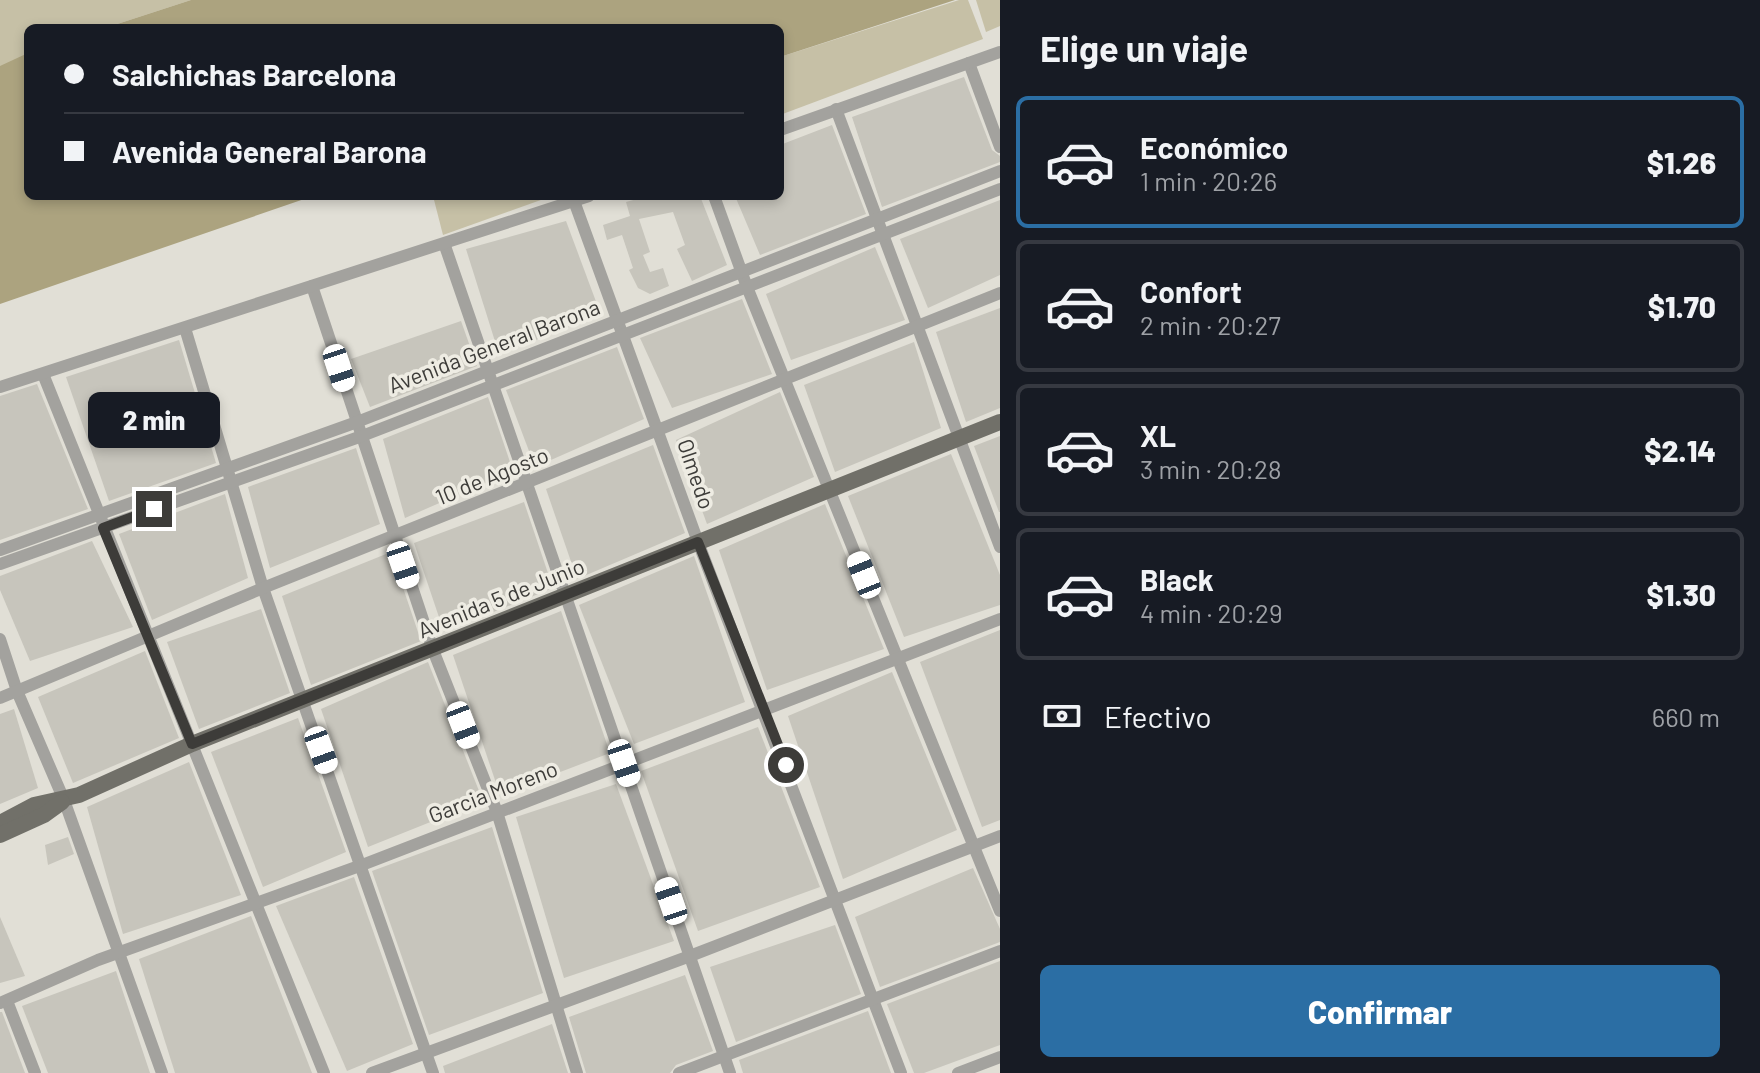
<!DOCTYPE html>
<html lang="es">
<head>
<meta charset="utf-8">
<style>
  body { margin:0; font-family:Barlow,sans-serif; background:#20242c; color:#f1f3f6; height:100vh; display:flex; flex-direction:column; font-size:30px; white-space:nowrap }
  * { box-sizing:border-box; margin:0 }
  p { font-size:26px; color:#9ea1a6 }
  .icon { flex:none; width:44px; height:44px; fill:none; stroke:currentColor; stroke-width:2; stroke-linecap:round; stroke-linejoin:round }
  .map { position:relative; flex:1; overflow:hidden }
  .details { display:flex; flex-direction:column; background:#171b24; width:760px }
  .details>* { flex:none }
  .hud { position:absolute; left:24px; top:24px; width:760px; height:176px; border-radius:12px; box-shadow:0 4px 12px #0003; display:grid; align-content:center; height:176px; padding:0 40px; background:#171b24 }
  .end { position:absolute; width:36px; height:36px; margin:-18px; border:10px solid #3d3c39; background:#fff; box-shadow:0 0 0 4px #fff }
  .from { border-radius:50% }
  .bubble { position:absolute; height:56px; border-radius:12px; background:#171b24; box-shadow:0 4px 12px #0003; font-size:26px; font-weight:800; line-height:56px; text-align:center }
  .car { position:absolute; width:24px; height:48px; margin:-24px -12px; border-radius:10px; box-shadow:0 0 6px 2px #0007; background:linear-gradient(#fff 24%,#345 0 40%,#fff 0 76%,#345 0 86%,#fff 0) }
  .hud b { display:flex; align-items:center; gap:28px; height:76px; font-size:30px }
  .hud b+b { border-top:2px solid #363941 }
  .hud i { width:20px; height:20px; background:#f1f3f6 }
  ul { padding:0; list-style:none }
  li { display:flex; align-items:center; gap:24px; height:132px; margin:0 16px 12px; padding:0 24px; border:4px solid #363941; border-radius:12px }
  li div { flex:1 }
  li b { display:block; font-size:30px }
  li em { font-style:normal; font-weight:800 }
  li.active { border-color:#2b6ea4 }
  li>.icon { width:72px; height:72px; stroke-width:1.5 }
  h2 { padding:0 40px; font-size:36px; line-height:96px }
  .pay { display:flex; align-items:center; gap:20px; height:88px; padding:0 40px; font-size:30px }
  .pay p { margin-inline-start:auto }
  .button { display:flex; gap:16px; margin-top:auto; padding:16px 40px }
  .button a { flex:1; height:92px; border-radius:12px; background:#2b6ea4; color:#fff; font-size:32px; font-weight:800; line-height:92px; text-align:center }
  main { display:flex; flex:1; min-height:0 }
  .map>svg:first-child { display:block }
  .green { fill:#c6c0a6 }
  .water { fill:#aca37f }
  .building { fill:#c7c5bc }
  .lines { fill:none; stroke-linecap:round; stroke-linejoin:round }
  .minor { stroke:#a3a29e; stroke-width:12 }
  .major { stroke:#717069; stroke-width:16 }
  .route { stroke:#3d3c39; stroke-width:10 }
  .labels { text-anchor:middle; stroke-width:7; stroke-linejoin:round; paint-order:stroke }
  .street-label { font-size:22px; fill:#3d3c39; stroke:#eeece3 }
</style>
</head>
<body>
<main>
<div class="map">
<svg width="1000" height="1073" viewBox="0 0 1000 1073">
  <rect width="100%" height="100%" fill="#e1dfd6"/>
  <g class="green">
    <polygon points="0,0 191,0 105,28 28,28 28,55 0,68"/>
    <polygon points="959,0 968,0 983,39 780,115 780,57"/>
    <polygon points="976,0 1000,0 1000,26 986,32"/>
    <polygon points="433,196 552,196 443,235"/>
  </g>
  <g class="water">
    <polygon points="191,0 955,0 780,57 780,28 105,28"/>
    <polygon points="28,53 28,196 313,196 0,304 0,66"/>
  </g>
  <g class="building">
    <polygon points="964,77 992,150 1000,156 1000,162 882,207 852,117"/>
    <polygon points="832,125 866,214 760,255 735,196 780,196 780,145"/>
    <polygon points="648,196 700,196 727,265 692,281 677,249 685,245 673,212 639,219 650,252 643,255 650,272 663,268 669,286 650,294 638,288 629,270 633,268 622,235 607,240 603,225 630,216 626,202"/>
    <polygon points="1000,200 1000,275 928,308 900,239"/>
    <polygon points="566,221 601,315 499,354 466,249"/>
    <polygon points="875,247 905,320 791,360 766,294"/>
    <polygon points="742,299 772,374 672,408 640,338"/>
    <polygon points="1000,308 1000,408 966,422 936,332"/>
    <polygon points="461,321 477,366 370,407 351,359"/>
    <polygon points="179,340 216,463 109,501 66,377"/>
    <polygon points="914,342 941,428 835,472 804,385"/>
    <polygon points="617,347 644,419 535,467 506,390"/>
    <polygon points="37,384 88,509 0,540 0,396"/>
    <polygon points="780,392 814,477 707,524 676,440"/>
    <polygon points="488,397 513,471 405,518 383,439"/>
    <polygon points="1000,436 1000,512 999,512 974,446"/>
    <polygon points="653,445 685,533 577,579 546,489"/>
    <polygon points="356,448 380,524 270,568 248,487"/>
    <polygon points="951,454 1000,575 1000,605 904,637 848,496"/>
    <polygon points="225,494 248,578 152,620 119,534"/>
    <polygon points="524,502 553,588 444,632 414,543"/>
    <polygon points="825,504 884,649 767,690 719,550"/>
    <polygon points="92,541 133,627 30,661 0,590 0,576"/>
    <polygon points="391,552 421,641 311,685 282,596"/>
    <polygon points="694,556 745,702 634,744 579,605"/>
    <polygon points="261,609 290,693 199,729 167,642"/>
    <polygon points="561,611 610,753 500,795 453,655"/>
    <polygon points="1000,630 1000,820 982,827 920,662"/>
    <polygon points="145,651 179,738 73,783 38,697"/>
    <polygon points="428,662 483,801 368,847 321,709"/>
    <polygon points="892,672 957,830 843,879 788,716"/>
    <polygon points="14,709 38,788 0,804 0,714"/>
    <polygon points="298,718 346,852 263,887 211,752"/>
    <polygon points="758,727 820,887 698,931 641,771"/>
    <polygon points="189,762 241,895 123,934 87,807"/>
    <polygon points="616,784 674,941 564,978 516,817"/>
    <polygon points="492,827 543,993 429,1035 372,871"/>
    <polygon points="68,837 74,854 48,865 45,845"/>
    <polygon points="973,868 1000,929 1000,942 880,987 855,917"/>
    <polygon points="354,877 413,1044 347,1071 276,906"/>
    <polygon points="251,916 312,1073 175,1073 139,959"/>
    <polygon points="0,917 25,976 0,983"/>
    <polygon points="835,925 861,994 736,1042 710,967"/>
    <polygon points="1000,961 1000,1045 924,1073 914,1073 887,1004"/>
    <polygon points="116,971 150,1073 48,1073 22,1006"/>
    <polygon points="685,975 713,1051 676,1065 670,1073 586,1073 569,1017"/>
    <polygon points="868,1011 891,1073 743,1073 739,1060"/>
    <polygon points="0,1012 2,1012 25,1073 0,1073"/>
    <polygon points="552,1024 568,1073 445,1073 443,1066"/>
  </g>
  <g class="lines">
    <g class="minor">
      <polyline points="969,63 1000,147"/>
      <polyline points="836,109 1000,547"/>
      <polyline points="780,130 1000,52"/>
      <polyline points="714,196 747,287 1000,911"/>
      <polyline points="574,201 698,542 901,1073"/>
      <polyline points="445,246 730,1073"/>
      <polyline points="312,286 433,650 497,812 577,1073"/>
      <polyline points="185,328 263,588 433,1073"/>
      <polyline points="43,374 324,1073"/>
      <polyline points="0,387 589,196"/>
      <polyline points="0,550 357,422 1000,171"/>
      <polyline points="0,564 362,436 1000,189"/>
      <polyline points="0,639 17,691 64,800 162,1073"/>
      <polyline points="0,698 263,588 1000,293"/>
      <polyline points="7,1001 35,1073"/>
      <polyline points="0,1003 98,960 362,865 1000,619"/>
      <polyline points="372,1073 690,956 1000,836"/>
      <polyline points="679,1073 1000,951"/>
      <polyline points="958,1073 1000,1057"/>
    </g>
    <g class="major">
      <polyline points="0,823 34,805 79,795 192,744 1000,422"/>
      <polyline points="0,835 44,815 62,802"/>
    </g>
  </g>
  <g class="lines">
    <polyline class="route" points="154,509 103,528 192,744 698,542 786,765"/>
  </g>
  <g class="labels">
    <g class="street-label">
      <text transform="translate(494 346) rotate(-21)" y="8">Avenida General Barona</text>
      <text transform="translate(696 474) rotate(71)" y="8">Olmedo</text>
      <text transform="translate(492 476) rotate(-22)" y="8">10 de Agosto</text>
      <text transform="translate(501 598) rotate(-22)" y="8">Avenida 5 de Junio</text>
      <text transform="translate(493 792) rotate(-21)" y="8">Garcia Moreno</text>
    </g>
  </g>
</svg>
<i class="end from" style="left:786px;top:765px"></i>
<i class="end" style="left:154px;top:509px"></i>
<div class="bubble" style="left:88px;top:392px;width:132px">2 min</div>
<i class="car" style="left:339px;top:368px;rotate:162deg"></i>
<i class="car" style="left:403px;top:565px;rotate:161deg"></i>
<i class="car" style="left:864px;top:575px;rotate:338deg"></i>
<i class="car" style="left:463px;top:725px;rotate:159deg"></i>
<i class="car" style="left:321px;top:750px;rotate:160deg"></i>
<i class="car" style="left:624px;top:763px;rotate:161deg"></i>
<i class="car" style="left:671px;top:901px;rotate:341deg"></i>
<div class="hud">
<b><i class="from"></i>Salchichas Barcelona</b>
<b><i></i>Avenida General Barona</b>
</div>
</div>
<section class="details">
<h2>Elige un viaje</h2>
<ul>
<li class="active"><svg class="icon" aria-label="car" viewBox="0 0 24 24"><path d="M5 17H2v-5l4-1 3-4h7l3 4 3 1v5h-3M9 17h6M6 11h13"/><circle cx="7" cy="17" r="2"/><circle cx="17" cy="17" r="2"/></svg><div><b>Económico</b><p>1 min · 20:26</p></div><em>$1.26</em></li>
<li><svg class="icon" aria-label="car" viewBox="0 0 24 24"><path d="M5 17H2v-5l4-1 3-4h7l3 4 3 1v5h-3M9 17h6M6 11h13"/><circle cx="7" cy="17" r="2"/><circle cx="17" cy="17" r="2"/></svg><div><b>Confort</b><p>2 min · 20:27</p></div><em>$1.70</em></li>
<li><svg class="icon" aria-label="car" viewBox="0 0 24 24"><path d="M5 17H2v-5l4-1 3-4h7l3 4 3 1v5h-3M9 17h6M6 11h13"/><circle cx="7" cy="17" r="2"/><circle cx="17" cy="17" r="2"/></svg><div><b>XL</b><p>3 min · 20:28</p></div><em>$2.14</em></li>
<li><svg class="icon" aria-label="car" viewBox="0 0 24 24"><path d="M5 17H2v-5l4-1 3-4h7l3 4 3 1v5h-3M9 17h6M6 11h13"/><circle cx="7" cy="17" r="2"/><circle cx="17" cy="17" r="2"/></svg><div><b>Black</b><p>4 min · 20:29</p></div><em>$1.30</em></li>
</ul>
<div class="pay"><svg class="icon" aria-label="cash" viewBox="0 0 24 24"><path d="M3 7h18v10H3z"/><circle cx="12" cy="12" r="2"/></svg>Efectivo<p>660 m</p></div>
<div class="button"><a>Confirmar</a></div>
</section>
</main>
</body>
</html>
